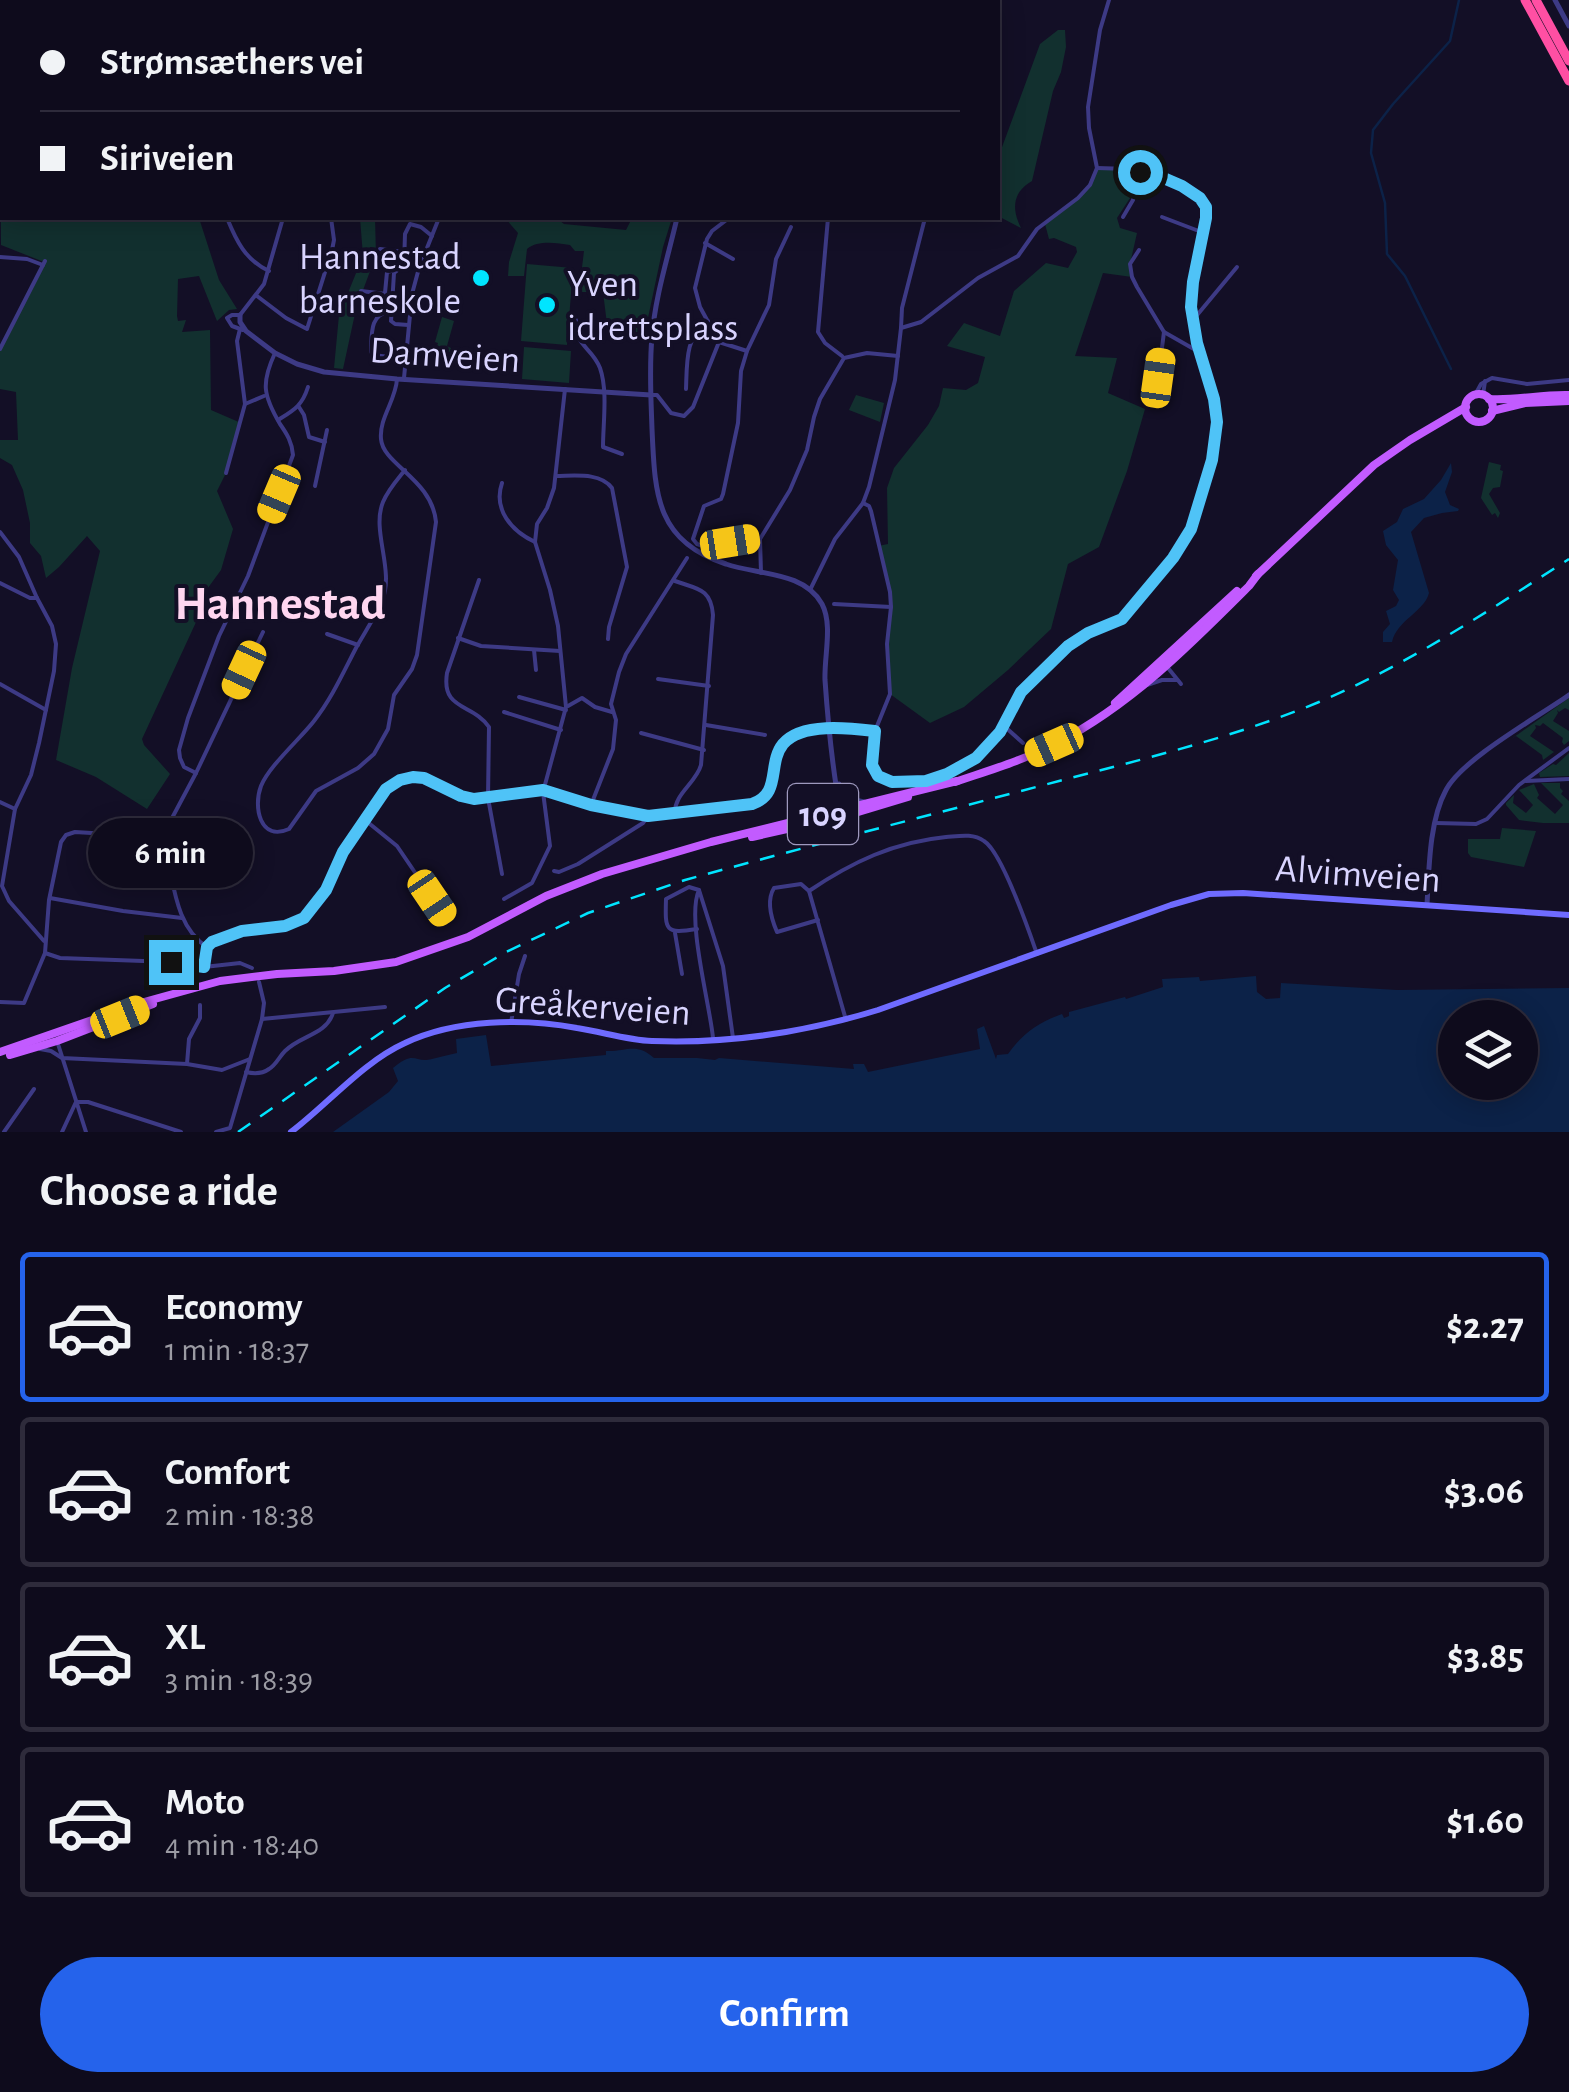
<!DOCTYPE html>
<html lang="en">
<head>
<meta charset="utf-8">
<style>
  body { margin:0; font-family:"Alegreya Sans",sans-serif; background:#1c1929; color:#f1f3f6; height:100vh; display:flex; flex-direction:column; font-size:38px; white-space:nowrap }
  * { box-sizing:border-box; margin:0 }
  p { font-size:32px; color:#9b9ba3 }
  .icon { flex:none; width:55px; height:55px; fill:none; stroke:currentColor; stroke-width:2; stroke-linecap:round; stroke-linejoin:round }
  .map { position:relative; height:1132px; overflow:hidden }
  .side { display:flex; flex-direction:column; background:#0e0b1c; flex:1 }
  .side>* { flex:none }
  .guide { position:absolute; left:0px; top:0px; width:1000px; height:220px; box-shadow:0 5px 25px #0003,0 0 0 2px #2e2b3b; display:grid; align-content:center; height:220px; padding:0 40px; background:#0e0b1c }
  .controls { position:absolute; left:1438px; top:1000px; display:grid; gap:20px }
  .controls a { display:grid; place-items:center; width:100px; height:100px; border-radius:50%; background:#0e0b1c; box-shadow:0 5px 25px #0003,0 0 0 2px #2e2b3b; font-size:50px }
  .end { position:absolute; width:45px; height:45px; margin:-22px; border:12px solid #4fc3f7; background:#111; box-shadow:0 0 0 5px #111 }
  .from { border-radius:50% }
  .bubble { position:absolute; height:70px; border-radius:35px; background:#0e0b1c; box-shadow:0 5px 25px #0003,0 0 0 2px #2e2b3b; font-size:32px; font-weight:600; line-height:70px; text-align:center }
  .car { position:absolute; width:30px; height:60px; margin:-30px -15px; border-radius:12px; box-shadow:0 0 8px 2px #0007; background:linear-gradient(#f5c518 24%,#345 0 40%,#f5c518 0 76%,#345 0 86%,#f5c518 0) }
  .guide b { display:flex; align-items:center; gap:35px; height:95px; font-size:38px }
  .guide b+b { border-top:2px solid #2e2b3b }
  .guide i { width:25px; height:25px; background:#f1f3f6 }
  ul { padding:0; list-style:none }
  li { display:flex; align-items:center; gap:30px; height:150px; margin:0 20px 15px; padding:0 20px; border:5px solid #2e2b3b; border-radius:10px }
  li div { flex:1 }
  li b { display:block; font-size:38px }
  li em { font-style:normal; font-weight:600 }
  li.active { border-color:#2563eb }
  li>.icon { width:90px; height:90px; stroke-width:1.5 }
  h2 { padding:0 40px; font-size:45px; line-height:120px }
  .cta { display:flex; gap:20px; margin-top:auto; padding:20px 40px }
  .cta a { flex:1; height:115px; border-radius:60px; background:#2563eb; color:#fff; font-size:40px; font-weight:600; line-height:115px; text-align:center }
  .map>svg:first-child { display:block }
  .green { fill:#12302f }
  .water { fill:#0c2248; fill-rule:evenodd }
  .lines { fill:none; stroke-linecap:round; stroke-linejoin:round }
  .stream { stroke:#0c2248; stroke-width:2.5 }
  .minor { stroke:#3d3a85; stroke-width:4 }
  .tertiary { stroke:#3d3a85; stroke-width:5 }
  .secondary { stroke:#6f6bff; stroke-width:6 }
  .primary { stroke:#c25bff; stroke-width:8 }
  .motorway { stroke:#ff4fa3; stroke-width:9 }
  .rail { stroke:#00e5ff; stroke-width:2.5; stroke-dasharray:15 12; stroke-linecap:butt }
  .route { stroke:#4fc3f7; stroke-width:12 }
  .poi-dot { fill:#00e5ff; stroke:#130f26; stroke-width:4 }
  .labels { text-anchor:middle; stroke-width:8; stroke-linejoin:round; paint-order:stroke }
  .shield { fill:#130f26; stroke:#9e99be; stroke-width:2.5 }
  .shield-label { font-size:35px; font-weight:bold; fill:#d9d4ff }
  .poi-label { font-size:38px; fill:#d9d4ff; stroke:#130f26; text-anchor:end }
  .street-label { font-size:38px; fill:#d9d4ff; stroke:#130f26 }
  .district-label { font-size:48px; font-weight:bold; fill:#ffd6f0; stroke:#130f26 }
</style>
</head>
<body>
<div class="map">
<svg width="1569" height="1132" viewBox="0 0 1569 1132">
  <rect width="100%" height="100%" fill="#130f26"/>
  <g class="green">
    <polygon points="33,0 463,0 481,2 32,2"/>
    <polygon points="557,0 737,0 736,2 556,2"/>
    <path d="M 1058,30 L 1065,30 L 1066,47 L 1061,72 L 1053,91 L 1032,181 C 1013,192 1011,208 1021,228 L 998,216 L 998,158 L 1040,44 Z"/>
    <polygon points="0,65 2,66 2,218 199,218 219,280 237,309 229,310 217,321 199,276 178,279 177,316 178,321 186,320 182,332 210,330 211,410 241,423 226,473 217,491 233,529 221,570 202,596 197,620 142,739 144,745 170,774 147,809 96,777 56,760 72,668 100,551 87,536 59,567 46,578 41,556 30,543 30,523 23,490 12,465 0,458 0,440 18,440 16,392 0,389 0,349 44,262 1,245"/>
    <polygon points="1097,168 1140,171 1132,195 1117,218 1120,228 1137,233 1130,264 1132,277 1103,273 1075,356 1117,358 1108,393 1145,409 1127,471 1099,547 1068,564 1051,629 1008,670 964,707 930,723 890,694 887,663 890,593 878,546 888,544 887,488 894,468 928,425 939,406 943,388 966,390 978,383 985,357 947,346 964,323 1000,336 1014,291 1046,263 1068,268 1077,252 1076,247 1054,238 1049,239 1045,224 1084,192"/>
    <polygon points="360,218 375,218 376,255 356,309 343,369 334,368 339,315 363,256"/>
    <path d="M 505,218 L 556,218 L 564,224 L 626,230 L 632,218 L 672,218 L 663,247 L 645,332 L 608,332 L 603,292 L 579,292 L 584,251 L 575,251 L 570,245 C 556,243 538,240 527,249 L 524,276 L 508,276 L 509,262 L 518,233 Z"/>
    <polygon points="527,264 573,268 567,345 521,341"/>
    <polygon points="442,317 454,321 447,346 453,349 450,360 434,356 438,343 435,342"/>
    <polygon points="524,347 571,351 569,383 522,379"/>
    <polygon points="856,395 884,403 880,422 849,410"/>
    <polygon points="1489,462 1501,465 1500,470 1503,471 1500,487 1493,488 1489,494 1500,513 1498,518 1495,513 1492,515 1481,498"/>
    <polygon points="1569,698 1569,710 1565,708 1559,712 1557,710 1558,713 1553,721 1569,731 1569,741 1564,745 1562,742 1563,738 1543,723 1540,726 1535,725 1536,728 1530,736 1554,752 1543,760 1542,755 1516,736 1510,740"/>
    <polygon points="1569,753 1569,776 1540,777 1539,773 1553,764 1556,765"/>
    <polygon points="1541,783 1560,783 1560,788 1563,791 1561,794 1569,801 1569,823 1543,823 1519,820 1506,805 1506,803 1514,795 1513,803 1526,813 1533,805 1519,790 1534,784 1539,795 1537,798 1555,814 1563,805"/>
    <polygon points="1502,828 1536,831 1524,867 1471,857 1468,853 1468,839 1500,839"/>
  </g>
  <g class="water">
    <path d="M 1451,463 L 1452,472 L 1445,492 L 1450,505 L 1459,509 L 1458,511 L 1442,513 L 1424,518 L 1411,532 L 1429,593 C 1424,612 1397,620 1392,642 L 1383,642 L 1383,632 L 1390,624 L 1386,611 L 1396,606 L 1399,600 L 1393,590 L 1398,560 L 1386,545 L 1383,531 L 1397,522 L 1403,509 L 1424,499 L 1441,480 Z"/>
    <path d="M 1256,976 L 1257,992 L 1266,999 L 1280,998 L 1281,983 L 1397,990 L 1569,988 L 1569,1132 L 333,1132 L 389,1092 L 398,1081 L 393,1068 C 416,1049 414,1064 432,1059 C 440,1057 448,1055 457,1053 L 456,1039 L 486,1035 L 491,1066 L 606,1055 L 606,1051 C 626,1052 636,1042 654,1058 L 697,1058 L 715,1060 L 719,1058 L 854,1069 L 853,1064 L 864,1064 L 868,1072 L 980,1049 L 977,1029 L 984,1026 L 996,1059 L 997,1055 L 1008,1054 C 1022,1034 1039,1022 1062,1014 L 1064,1018 L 1069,1016 L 1069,1012 L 1125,997 L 1126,999 L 1163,987 L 1162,979 L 1199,977 L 1200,981 ZM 1455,1018 L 1520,1018 L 1520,1082 L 1455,1082 Z"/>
  </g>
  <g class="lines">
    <polyline class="stream" points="1451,369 1405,276 1387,254 1385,203 1371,153 1373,130 1393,104 1450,41 1459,0"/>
    <g class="minor">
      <polyline points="1,0 2,3"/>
      <polyline points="22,2 23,0"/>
      <polyline points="518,2 518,0"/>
      <polyline points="844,2 845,0"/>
      <polyline points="878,2 879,0"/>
      <polyline points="905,2 906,0"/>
      <polyline points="1123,217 1133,200 1140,171"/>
      <polyline points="1162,217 1204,233"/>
      <path d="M 227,218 C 236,240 245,260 269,271"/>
      <polyline points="828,218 818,332 825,343 842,356"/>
      <polyline points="705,243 733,259"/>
      <polyline points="380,249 404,252"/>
      <polyline points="1139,250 1130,264 1132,277 1137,287 1164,332 1199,352"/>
      <polyline points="0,257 27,259 43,265"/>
      <polyline points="361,291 386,294"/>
      <polyline points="385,293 387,272 395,270"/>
      <polyline points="257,296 286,318 307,329 332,250 334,240 331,218"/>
      <path d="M 390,311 C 369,315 372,334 371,352 L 373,355 L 406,359"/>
      <path d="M 576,320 C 573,345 592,347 600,368 C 608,391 603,423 603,447 L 622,454"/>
      <polyline points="1193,320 1237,267"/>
      <polyline points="673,322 692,324 697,328"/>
      <polyline points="408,325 395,324 391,321 394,273 404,265 405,234 410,224 421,227 432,236"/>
      <polyline points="901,328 902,308 925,218"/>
      <polyline points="243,330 232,326 227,318 232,315 240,315 264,284 283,218"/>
      <polyline points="719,342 700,307 695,288 707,239 712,231 729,218"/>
      <polyline points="0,349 45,261"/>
      <polyline points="404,378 412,294 419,268 439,218"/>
      <path d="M 397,379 C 396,400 379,418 381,439 C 383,465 432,479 436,522 L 417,655 L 412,669 L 394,695 L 388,729 L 374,754 L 358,768 L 316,791 L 289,829 C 260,842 253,807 261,786 C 269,766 300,739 314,721 C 332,698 343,673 356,648 C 365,632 375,617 382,601 C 395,570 371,531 383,502 C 388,490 397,480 405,470"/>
      <polyline points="1158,379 1164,332"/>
      <path d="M 686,389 C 687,364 685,335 708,321"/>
      <polyline points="651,395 657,395 671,413 684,416 693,407 719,342 747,351"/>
      <polyline points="1475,395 1481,384 1492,378 1527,384 1569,380"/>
      <polyline points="1483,395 1485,381"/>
      <polyline points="245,404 264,396"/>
      <polyline points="299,407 304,415 309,437 325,442"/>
      <path d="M 278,420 C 294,410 302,406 308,387"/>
      <polyline points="226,473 245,404 237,341 240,329"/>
      <path d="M 556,476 C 574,476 600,472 612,488 L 627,567 L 609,627 L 608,639"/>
      <path d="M 502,483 C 493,509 511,531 535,542"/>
      <polyline points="315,486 327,430"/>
      <polyline points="0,532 19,557 37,598 52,626 56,644 54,671 39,743 31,775 15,809 2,886 9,901 44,941"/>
      <polyline points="760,539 703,546 697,544 693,539 704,506 721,499 723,494 738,423 741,371 747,351 769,305 776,259 791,227"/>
      <polyline points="761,573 760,539 790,490 807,450 814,417 820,399 844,358 867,353 898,356"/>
      <path d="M 479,580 L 447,673 C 441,711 473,703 489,727 L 488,798 L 502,874"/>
      <path d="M 675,581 C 697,589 711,588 713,615 L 701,765 C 696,783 674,794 675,813"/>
      <polyline points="0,583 30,598 37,598"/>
      <polyline points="810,590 835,539 863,503 869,487 895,380 901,328 921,322 978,278 1018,256 1037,229 1078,198 1090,185 1097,168 1089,128 1088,107 1100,30 1109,0"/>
      <polyline points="834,604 891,607"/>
      <polyline points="327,634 358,645"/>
      <polyline points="458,638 481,646 560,651"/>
      <polyline points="534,650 536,670"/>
      <polyline points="1168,668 1181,684"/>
      <polyline points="658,679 709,686"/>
      <polyline points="0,684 46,710"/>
      <polyline points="1147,685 1162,680 1177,680"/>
      <polyline points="519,697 566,710"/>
      <polyline points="568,706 582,698 595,707 612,712"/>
      <polyline points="504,712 561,730"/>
      <polyline points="706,725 765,735"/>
      <polyline points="1004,726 1023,743"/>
      <path d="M 875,731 C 872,756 864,780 898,782 C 936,784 976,768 997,736 C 1005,723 1009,708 1018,695 C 1027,684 1039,673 1050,662 C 1061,652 1072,641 1086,634 C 1097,629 1111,627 1121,620 C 1137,608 1184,549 1191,530 C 1194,520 1196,510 1199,500 C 1209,466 1222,433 1214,396 C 1207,364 1192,335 1191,301 C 1191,268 1209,236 1205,203 C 1174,175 1137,168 1097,168"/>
      <polyline points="641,733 704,750"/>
      <path d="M 196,773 L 184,767 L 180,758 L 179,750 L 188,718 L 219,636 L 248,576 L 293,455 C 292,442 287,434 280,424 C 263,395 261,383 275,353"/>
      <polyline points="1526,781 1569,779"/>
      <polyline points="0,802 15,809"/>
      <polyline points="591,805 613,749 616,720 611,704 619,672 626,654 687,558"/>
      <polyline points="365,820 397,846 448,921"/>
      <polyline points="1436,823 1476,824 1487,819 1519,785 1569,748"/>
      <polyline points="161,844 163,835 196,773 263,632"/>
      <polyline points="554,871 559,872 578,864 643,823 648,816"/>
      <path d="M 699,890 C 686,918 710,1005 713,1038"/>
      <path d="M 809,891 L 801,884 L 774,888 C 766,901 771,918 777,932 L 818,920"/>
      <polyline points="50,898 123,911 182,918"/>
      <polyline points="504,899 532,883 550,846 543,792 566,707 558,626 550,590 535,542 537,524 547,508 554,488 565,389"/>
      <path d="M 697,929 C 665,934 665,931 666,899 L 689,887 L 699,890 L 723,966 L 733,1038"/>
      <polyline points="675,933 682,974"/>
      <path d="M 207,947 C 234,921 279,939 307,915 C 325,900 330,877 341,856 C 348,843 378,796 389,787 C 420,760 444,797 474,799 C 495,801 523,788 542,790 C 551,791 562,797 571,800 C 595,807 621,813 646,815 C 663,817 682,812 699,809 C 717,807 735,805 752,804 C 779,795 768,771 779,751 C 795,720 846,727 875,731 L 890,694 L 887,644 L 891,607 L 890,592 L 871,511 L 869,506 L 863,503"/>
      <path d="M 204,967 L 207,947 C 176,927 174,885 166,853 L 161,844 L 141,836 L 75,832 L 66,835 L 61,842 L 49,900 L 45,953 L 60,958 L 171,962 L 204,967 L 240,963 L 252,968"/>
      <polyline points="0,1002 24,1003 45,953"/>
      <polyline points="262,1019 385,1007"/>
      <path d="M 846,1020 L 809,891 C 852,862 894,842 946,837 C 959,836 973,833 984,841 C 1002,852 1029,931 1037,954"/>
      <polyline points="511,1023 519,974 525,956"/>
      <polyline points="58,1044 86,1132"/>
      <polyline points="40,1049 51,1051 62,1058 187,1064 222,1070 250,1059"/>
      <polyline points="187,1064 189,1039 200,1018 200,1005"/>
      <path d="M 246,1072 C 254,1074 262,1074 269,1069 C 276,1065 279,1057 285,1051 C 301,1035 326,1035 333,1013"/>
      <polyline points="4,1132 34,1089"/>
      <polyline points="62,1132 76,1102 88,1102 181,1132"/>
      <polyline points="216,1132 230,1128 262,1019 264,1003 259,982"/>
    </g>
    <g class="tertiary">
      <polyline points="1555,0 1569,26"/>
      <polyline points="743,2 744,0"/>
      <path d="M 677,218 C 668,257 655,297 652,337 C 649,368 651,399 652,429 C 655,493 655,541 726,564 C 757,575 804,571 822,604 C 833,625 824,656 825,680 C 828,723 832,766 840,809"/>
      <polyline points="240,315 240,322 246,331 275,353 297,364 324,372 397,379 651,395"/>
      <polyline points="839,784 845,811"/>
      <polyline points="843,795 855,800 864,802"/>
      <path d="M 1427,905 C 1429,870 1429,821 1446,790 C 1462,759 1538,717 1569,695"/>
    </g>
    <path class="secondary" d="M 291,1132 C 328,1104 363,1062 405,1043 C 455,1019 524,1018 577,1028 C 603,1032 627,1040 652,1041 C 728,1044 806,1032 878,1010 L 1171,905 L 1209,894 L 1243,893 L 1569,915"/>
    <g class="primary">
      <circle cx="1479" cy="408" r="14"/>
      <path d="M 1489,399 C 1515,401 1542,394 1569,395"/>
      <polyline points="1492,411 1525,403 1569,401"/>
      <polyline points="1256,576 1374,465 1410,440 1466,407"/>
      <polyline points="1115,703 1237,591"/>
      <path d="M 955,782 C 990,770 1024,760 1057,743 C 1132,704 1190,645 1249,586 L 1258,574"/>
      <polyline points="752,837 845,816 908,797"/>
      <polyline points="0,1052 144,1002 220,981 277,974 334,971 396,962 468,937 546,896 602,874 711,842 957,781"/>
      <polyline points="10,1055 57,1041 153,1004"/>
    </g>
    <g class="motorway">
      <polyline points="1525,0 1569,81"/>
      <polyline points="1536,0 1569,61"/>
    </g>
    <path class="rail" d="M 238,1132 L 445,988 L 506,952 L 588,913 L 685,880 C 809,846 934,814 1059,781 C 1147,758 1235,737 1319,702 C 1409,664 1488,611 1569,559"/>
  </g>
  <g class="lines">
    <path class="route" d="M 171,962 L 204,967 L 207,947 L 212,942 L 242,931 L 285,926 L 304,918 L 326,890 L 343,852 L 386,789 L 400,780 L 413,777 L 424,778 L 461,796 L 474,799 L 543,790 L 591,805 L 648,816 L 752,804 C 782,794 767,764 783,744 C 801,722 850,728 875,731 L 872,765 L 878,776 L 892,782 L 926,781 L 947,774 L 976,758 L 1000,732 L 1021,692 L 1068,646 L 1088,633 L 1122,619 L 1173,558 L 1191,529 L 1212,460 L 1217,422 L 1214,399 L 1197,343 L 1191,307 L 1193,282 L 1206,218 L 1206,207 L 1200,198 L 1182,186 L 1152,173 L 1140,172"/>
  </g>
  <g class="poi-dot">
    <circle cx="481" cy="278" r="10"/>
    <circle cx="547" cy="305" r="10"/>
  </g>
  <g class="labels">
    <rect class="shield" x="788" y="784" width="70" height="60" rx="8"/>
    <g class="shield-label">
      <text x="823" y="826">109</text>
    </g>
    <g class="poi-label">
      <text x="461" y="269">Hannestad<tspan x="461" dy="44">barneskole</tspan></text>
      <text x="567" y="296" text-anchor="start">Yven<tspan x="567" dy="44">idrettsplass</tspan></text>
    </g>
    <g class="street-label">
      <text transform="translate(445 354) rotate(4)" y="13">Damveien</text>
      <text transform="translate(1358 873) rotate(4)" y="13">Alvimveien</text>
      <text transform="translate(593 1005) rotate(4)" y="13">Greåkerveien</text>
    </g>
    <g class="district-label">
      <text x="280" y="619">Hannestad</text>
    </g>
  </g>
</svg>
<div class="controls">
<a><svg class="icon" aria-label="layers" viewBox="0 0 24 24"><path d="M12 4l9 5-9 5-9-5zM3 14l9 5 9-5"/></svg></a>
</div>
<i class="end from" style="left:1140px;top:172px"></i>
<i class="end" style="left:171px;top:962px"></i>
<div class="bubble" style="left:88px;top:818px;width:165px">6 min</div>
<i class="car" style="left:1158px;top:378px;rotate:8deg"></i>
<i class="car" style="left:279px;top:494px;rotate:203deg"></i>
<i class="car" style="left:730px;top:542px;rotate:81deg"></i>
<i class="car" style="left:244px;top:670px;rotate:205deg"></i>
<i class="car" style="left:1054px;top:745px;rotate:246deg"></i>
<i class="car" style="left:432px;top:898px;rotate:146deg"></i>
<i class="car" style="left:120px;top:1017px;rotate:68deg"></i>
<div class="guide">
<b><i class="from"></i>Strømsæthers vei</b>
<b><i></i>Siriveien</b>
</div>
</div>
<section class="side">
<h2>Choose a ride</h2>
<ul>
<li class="active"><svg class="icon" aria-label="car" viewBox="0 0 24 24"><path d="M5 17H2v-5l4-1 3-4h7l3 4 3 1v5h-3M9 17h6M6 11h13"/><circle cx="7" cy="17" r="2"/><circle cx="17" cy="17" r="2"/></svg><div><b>Economy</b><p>1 min · 18:37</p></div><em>$2.27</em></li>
<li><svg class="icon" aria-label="car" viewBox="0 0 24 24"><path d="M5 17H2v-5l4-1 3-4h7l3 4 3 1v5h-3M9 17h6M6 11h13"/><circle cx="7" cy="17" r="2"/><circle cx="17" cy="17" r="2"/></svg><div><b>Comfort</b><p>2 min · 18:38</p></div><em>$3.06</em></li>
<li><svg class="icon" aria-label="car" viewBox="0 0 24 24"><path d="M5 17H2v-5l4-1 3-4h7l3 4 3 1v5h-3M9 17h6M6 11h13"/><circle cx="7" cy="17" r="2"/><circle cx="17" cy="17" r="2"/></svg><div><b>XL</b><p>3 min · 18:39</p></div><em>$3.85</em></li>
<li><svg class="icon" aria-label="car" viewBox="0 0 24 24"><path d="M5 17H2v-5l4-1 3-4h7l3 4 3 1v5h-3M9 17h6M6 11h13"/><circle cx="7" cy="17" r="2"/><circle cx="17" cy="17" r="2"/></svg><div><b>Moto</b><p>4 min · 18:40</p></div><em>$1.60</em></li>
</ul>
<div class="cta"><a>Confirm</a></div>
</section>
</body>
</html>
